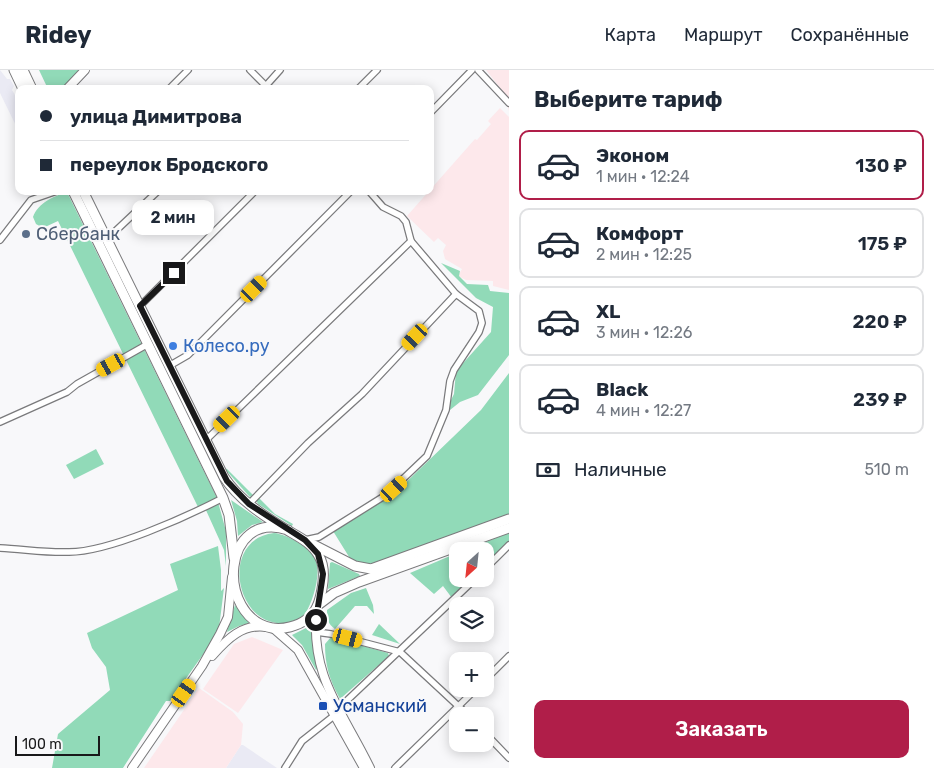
<!DOCTYPE html>
<html lang="ru">
<head>
<meta charset="utf-8">
<style>
  body { margin:0; font-family:Rubik,sans-serif; background:#f2f2f3; color:#1f2937; height:100vh; display:flex; flex-direction:column; font-size:19px; white-space:nowrap }
  * { box-sizing:border-box; margin:0 }
  p { font-size:16px; color:#747a83 }
  .icon { flex:none; width:28px; height:28px; fill:none; stroke:currentColor; stroke-width:2; stroke-linecap:round; stroke-linejoin:round }
  .map { position:relative; flex:1; overflow:hidden }
  .details { display:flex; flex-direction:column; background:#fff; width:425px }
  .details>* { flex:none }
  .top-card { position:absolute; left:15px; top:15px; width:419px; height:110px; border-radius:10px; box-shadow:0 2px 12px #0003; display:grid; align-content:center; height:110px; padding:0 25px; background:#fff }
  .needle { width:32px; rotate:207deg }
  .fabs { position:absolute; left:449px; top:472px; display:grid; gap:10px }
  .fabs a { display:grid; place-items:center; width:45px; height:45px; border-radius:10px; background:#fff; box-shadow:0 2px 12px #0003; font-size:25px }
  .scale { position:absolute; left:15px; bottom:12px; width:85px; box-sizing:border-box; padding-left:5px; border:2px solid #19191a; border-top:0; font-size:14px; line-height:18px; white-space:nowrap; color:#19191a; -webkit-text-stroke:4px #f8f8fa; paint-order:stroke }
  .end { position:absolute; width:22px; height:22px; margin:-11px; border:6px solid #19191a; background:#fff; box-shadow:0 0 0 2px #fff }
  .from { border-radius:50% }
  .bubble { position:absolute; height:35px; border-radius:10px; background:#fff; box-shadow:0 2px 12px #0003; font-size:16px; font-weight:600; line-height:35px; text-align:center }
  .car { position:absolute; width:15px; height:30px; margin:-15px -8px; border-radius:6px; box-shadow:0 0 4px 1px #0007; background:linear-gradient(#f5c518 24%,#345 0 40%,#f5c518 0 76%,#345 0 86%,#f5c518 0) }
  .top-card b { display:flex; align-items:center; gap:18px; height:48px; font-size:19px }
  .top-card b+b { border-top:1px solid #e0e1e3 }
  .top-card i { width:12px; height:12px; background:#1f2937 }
  ul { padding:0; list-style:none }
  li { display:flex; align-items:center; gap:15px; height:70px; margin:0 10px 8px; padding:0 15px; border:2px solid #e0e1e3; border-radius:10px }
  li div { flex:1 }
  li b { display:block; font-size:19px }
  li em { font-style:normal; font-weight:600 }
  li.selected { border-color:#b01e49 }
  li>.icon { width:45px; height:45px; stroke-width:1.5 }
  h2 { padding:0 25px; font-size:22px; line-height:60px }
  .pay { display:flex; align-items:center; gap:12px; height:55px; padding:0 25px; font-size:19px }
  .pay p { margin-inline-start:auto }
  .action { display:flex; gap:10px; margin-top:auto; padding:10px 25px }
  .action a { flex:1; height:58px; border-radius:10px; background:#b01e49; color:#fff; font-size:20px; font-weight:600; line-height:58px; text-align:center }
  header { display:flex; align-items:center; gap:30px; box-sizing:border-box; height:70px; padding:0 25px; background:#fff; border-bottom:1px solid #e0e1e3 }
  header strong { font-size:24px }
  nav { display:flex; gap:28px; margin-inline-start:auto; font-size:18px }
  main { display:flex; flex:1; min-height:0 }
  .map>svg:first-child { display:block }
  .built { fill:#eaeaf4 }
  .industrial { fill:#fde8eb }
  .green { fill:#91dab8 }
  .lines { fill:none; stroke-linecap:round; stroke-linejoin:round }
  .street-casing { stroke:#7a7a7c; stroke-width:8 }
  .secondary-casing { stroke:#7a7a7c; stroke-width:10 }
  .primary-casing { stroke:#7a7a7c; stroke-width:11 }
  .street { stroke:#fff; stroke-width:5.5 }
  .secondary { stroke:#fff; stroke-width:8 }
  .primary { stroke:#fff; stroke-width:9 }
  .route { stroke:#19191a; stroke-width:6 }
  .service-dot { fill:#5c6f8a; stroke:#f8f8fa; stroke-width:2 }
  .shop-dot { fill:#3f7fe0; stroke:#f8f8fa; stroke-width:2 }
  .transit-dot { fill:#1a4fb4; stroke:#f8f8fa; stroke-width:2 }
  .labels { text-anchor:middle; stroke-width:4; stroke-linejoin:round; paint-order:stroke }
  .service-label { font-size:18px; fill:#4e5e75; stroke:#f8f8fa; text-anchor:start }
  .shop-label { font-size:18px; fill:#366cbe; stroke:#f8f8fa; text-anchor:start }
  .transit-label { font-size:18px; fill:#164399; stroke:#f8f8fa; text-anchor:start }
</style>
</head>
<body>
<header>
<strong>Ridey</strong>
<nav><a>Карта</a><a>Маршрут</a><a>Сохранённые</a></nav>
</header>
<main>
<div class="map">
<svg width="509" height="698" viewBox="0 0 509 698">
  <rect width="100%" height="100%" fill="#f8f8fa"/>
  <g class="built">
    <polygon points="0,0 7,9 10,9 14,16 12,20 19,32 19,62 0,23"/>
    <polygon points="241,675 243,675 277,698 226,698"/>
  </g>
  <g class="industrial">
    <polygon points="486,0 509,0 509,41 504,23"/>
    <polygon points="500,38 509,47 509,220 493,216 493,211 466,210 458,206 462,199 445,189 443,181 446,175 438,168 434,172 407,146 475,69 477,70 491,54 488,51"/>
    <polygon points="252,567 283,580 238,643 203,619 234,574"/>
    <polygon points="199,618 233,642 243,654 241,675 226,698 144,698"/>
  </g>
  <g class="green">
    <polygon points="39,0 79,0 80,1 62,18 48,19"/>
    <path d="M 67,122 L 217,428 L 198,437 L 58,151 L 43,158 L 36,154 L 33,147 C 38,133 54,126 67,122 Z"/>
    <polygon points="441,193 460,201 459,206 467,214 488,215 490,221 509,223 509,285 478,325 460,332 450,340 449,334 454,324 456,301 491,262 493,237 476,228"/>
    <polygon points="509,303 509,444 387,490 368,494 351,490 333,461 397,421 481,340"/>
    <polygon points="96,379 104,394 74,409 66,395"/>
    <polygon points="224,398 227,399 253,425 250,427 248,425"/>
    <polygon points="258,427 275,444 293,454 292,456 258,434 256,430"/>
    <polygon points="231,430 263,452 252,455 238,466 237,451"/>
    <polygon points="218,432 226,461 226,496 224,480 205,438"/>
    <path d="M 274,463 C 286,464 310,477 315,489 C 322,502 313,532 305,544 C 300,549 291,552 284,553 C 235,557 219,469 274,463 Z"/>
    <polygon points="509,463 509,474 485,495 485,481 462,481"/>
    <polygon points="218,476 221,500 221,521 224,518 219,558 209,576 170,631 166,631 123,698 52,698 58,664 110,620 106,597 92,578 87,563 178,520 170,494"/>
    <polygon points="457,483 458,509 470,509 452,528 443,516 434,524 410,503"/>
    <polygon points="332,492 359,504 360,506 328,519 330,493"/>
    <path d="M 366,518 L 373,535 L 374,544 L 367,536 L 355,536 L 335,559 C 328,554 327,549 327,540 L 351,523 Z"/>
    <polygon points="235,535 249,553 239,556 227,562"/>
    <polygon points="379,554 400,574 372,565"/>
    <polygon points="312,555 317,599 316,600 302,575 292,565"/>
    <path d="M 331,567 L 388,583 L 389,586 L 340,629 C 329,609 325,595 325,574 Z"/>
  </g>
  <g class="lines">
    <defs>
      <g id="street">
        <polyline points="250,0 269,19"/>
        <polyline points="478,0 509,33"/>
        <polyline points="169,19 188,0"/>
        <polyline points="263,19 280,0"/>
        <polyline points="358,19 377,0"/>
        <polyline points="430,43 472,0"/>
        <polyline points="107,169 158,121"/>
        <polyline points="0,170 31,130 57,121"/>
        <polyline points="140,236 255,121"/>
        <polyline points="169,296 188,285 351,121"/>
        <polyline points="0,352 67,322 77,314 148,274"/>
        <polyline points="205,371 411,171"/>
        <polyline points="249,434 308,373 362,324 456,224"/>
        <polyline points="305,470 319,467 386,425 427,386 446,340 450,311 454,300 479,262 482,253 479,241 456,224 411,171 406,152 401,146 383,137 369,121"/>
        <path d="M 0,478 C 23,479 46,483 69,482 C 109,482 186,447 223,428"/>
        <polyline points="485,499 509,475"/>
        <polyline points="316,562 331,564 400,582 469,646"/>
        <polyline points="485,610 509,586"/>
        <polyline points="338,639 475,509"/>
        <polyline points="485,663 509,688"/>
        <polyline points="285,698 302,671 335,645"/>
        <polyline points="395,698 476,619"/>
      </g>
      <g id="secondary">
        <polyline points="67,19 85,0"/>
        <path d="M 317,537 C 309,606 342,640 370,698"/>
        <polyline points="273,558 298,580 364,698"/>
        <path d="M 212,586 C 227,569 243,553 267,557"/>
        <polyline points="132,698 202,596 220,564 228,547 232,507"/>
      </g>
      <g id="primary">
        <polyline points="14,0 23,19"/>
        <polyline points="23,0 32,19"/>
        <polyline points="73,121 223,428 229,445 234,488"/>
        <path d="M 83,121 L 224,407 C 239,430 264,446 287,460 C 299,467 312,473 319,486 C 325,496 324,508 322,519 C 320,530 317,542 307,549 C 298,556 283,560 272,558 C 215,547 222,438 288,460"/>
        <polyline points="314,475 355,496 371,499 509,449"/>
        <polyline points="318,535 334,523 359,512 509,458"/>
      </g>
    </defs>
    <use href="#street" class="street-casing"/>
    <use href="#secondary" class="secondary-casing"/>
    <use href="#primary" class="primary-casing"/>
    <use href="#street" class="street"/>
    <use href="#secondary" class="secondary"/>
    <use href="#primary" class="primary"/>
  </g>
  <g class="lines">
    <polyline class="route" points="174,203 140,236 227,411 249,434 305,470 318,484 323,504 316,550"/>
  </g>
  <circle class="service-dot" cx="26" cy="164" r="5"/>
  <circle class="shop-dot" cx="173" cy="276" r="5"/>
  <rect class="transit-dot" x="318" y="631" width="10" height="10" rx="2.5"/>
  <g class="labels">
    <g class="service-label">
      <text x="36" y="170">Сбербанк</text>
    </g>
    <g class="shop-label">
      <text x="183" y="282">Колесо.ру</text>
    </g>
    <g class="transit-label">
      <text x="333" y="642">Усманский</text>
    </g>
  </g>
</svg>
<div class="fabs">
<a><svg class="needle" viewBox="-14 -14 28 28"><path d="M0-13l5 13h-10z" fill="#e53935"/><path d="M0 13l5-13h-10z" fill="#747a83"/></svg></a>
<a><svg class="icon" aria-label="layers" viewBox="0 0 24 24"><path d="M12 4l9 5-9 5-9-5zM3 14l9 5 9-5"/></svg></a>
<a>+</a>
<a>−</a>
</div>
<div class="scale">100 m</div>
<i class="end from" style="left:316px;top:550px"></i>
<i class="end" style="left:174px;top:203px"></i>
<div class="bubble" style="left:132px;top:130px;width:82px">2 мин</div>
<i class="car" style="left:254px;top:219px;rotate:45deg"></i>
<i class="car" style="left:415px;top:267px;rotate:223deg"></i>
<i class="car" style="left:111px;top:295px;rotate:241deg"></i>
<i class="car" style="left:227px;top:349px;rotate:226deg"></i>
<i class="car" style="left:394px;top:419px;rotate:48deg"></i>
<i class="car" style="left:348px;top:568px;rotate:105deg"></i>
<i class="car" style="left:184px;top:623px;rotate:35deg"></i>
<div class="top-card">
<b><i class="from"></i>улица Димитрова</b>
<b><i></i>переулок Бродского</b>
</div>
</div>
<section class="details">
<h2>Выберите тариф</h2>
<ul>
<li class="selected"><svg class="icon" aria-label="car" viewBox="0 0 24 24"><path d="M5 17H2v-5l4-1 3-4h7l3 4 3 1v5h-3M9 17h6M6 11h13"/><circle cx="7" cy="17" r="2"/><circle cx="17" cy="17" r="2"/></svg><div><b>Эконом</b><p>1 мин · 12:24</p></div><em>130 ₽</em></li>
<li><svg class="icon" aria-label="car" viewBox="0 0 24 24"><path d="M5 17H2v-5l4-1 3-4h7l3 4 3 1v5h-3M9 17h6M6 11h13"/><circle cx="7" cy="17" r="2"/><circle cx="17" cy="17" r="2"/></svg><div><b>Комфорт</b><p>2 мин · 12:25</p></div><em>175 ₽</em></li>
<li><svg class="icon" aria-label="car" viewBox="0 0 24 24"><path d="M5 17H2v-5l4-1 3-4h7l3 4 3 1v5h-3M9 17h6M6 11h13"/><circle cx="7" cy="17" r="2"/><circle cx="17" cy="17" r="2"/></svg><div><b>XL</b><p>3 мин · 12:26</p></div><em>220 ₽</em></li>
<li><svg class="icon" aria-label="car" viewBox="0 0 24 24"><path d="M5 17H2v-5l4-1 3-4h7l3 4 3 1v5h-3M9 17h6M6 11h13"/><circle cx="7" cy="17" r="2"/><circle cx="17" cy="17" r="2"/></svg><div><b>Black</b><p>4 мин · 12:27</p></div><em>239 ₽</em></li>
</ul>
<div class="pay"><svg class="icon" aria-label="cash" viewBox="0 0 24 24"><path d="M3 7h18v10H3z"/><circle cx="12" cy="12" r="2"/></svg>Наличные<p>510 m</p></div>
<div class="action"><a>Заказать</a></div>
</section>
</main>
</body>
</html>
